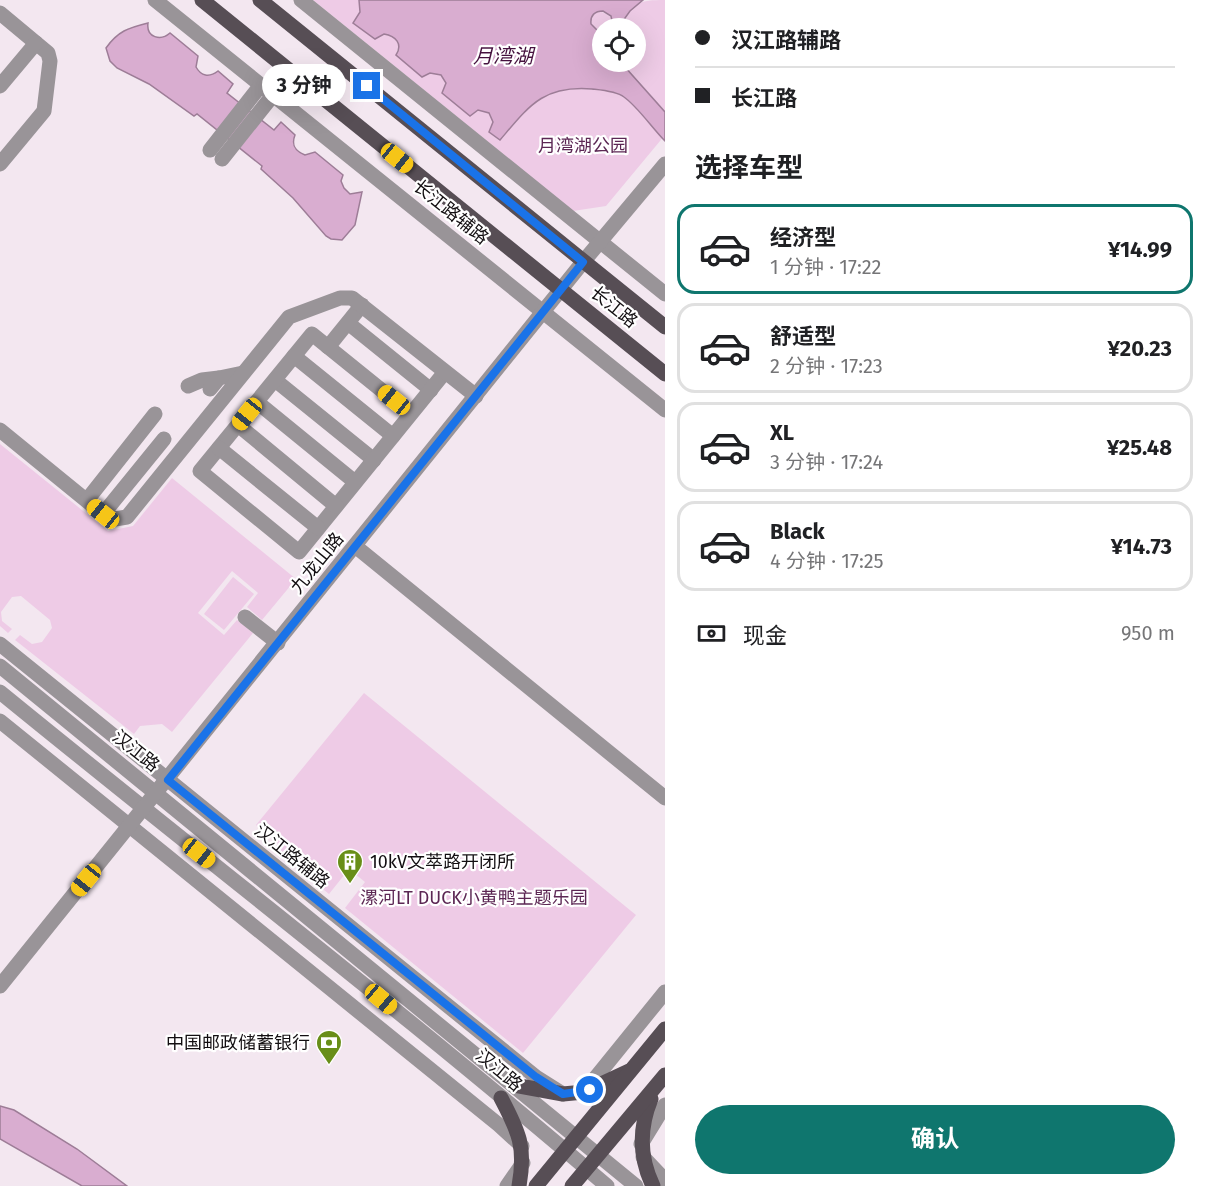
<!DOCTYPE html>
<html lang="zh">
<head>
<meta charset="utf-8">
<style>
  body { margin:0; font-family:"Fira Sans","Noto Sans SC",sans-serif; background:#f6f6f6; color:#202124; height:100vh; display:flex; flex-direction:column; font-size:22px; white-space:nowrap }
  * { box-sizing:border-box; margin:0 }
  p { font-size:20px; color:#757577 }
  .icon { flex:none; width:33px; height:33px; fill:none; stroke:currentColor; stroke-width:2; stroke-linecap:round; stroke-linejoin:round }
  .map { position:relative; flex:1; overflow:hidden }
  .sheet { display:flex; flex-direction:column; background:#fff; width:540px }
  .sheet>* { flex:none }
  .top-card { display:grid; align-content:center; height:132px; padding:0 30px; background:#fff }
  .tools { position:absolute; left:592px; top:18px; display:grid; gap:12px }
  .tools a { display:grid; place-items:center; width:54px; height:54px; border-radius:50%; background:#fff; box-shadow:0 6px 24px #0002; font-size:30px }
  .end { position:absolute; width:27px; height:27px; margin:-14px; border:8px solid #1a73e8; background:#fff; box-shadow:0 0 0 3px #fff }
  .from { border-radius:50% }
  .bubble { position:absolute; height:42px; border-radius:21px; background:#fff; box-shadow:0 6px 24px #0002; font-size:20px; font-weight:700; line-height:42px; text-align:center }
  .car { position:absolute; width:18px; height:36px; margin:-18px -9px; border-radius:8px; box-shadow:0 0 4px 2px #0007; background:linear-gradient(#f5c518 24%,#345 0 40%,#f5c518 0 76%,#345 0 86%,#f5c518 0) }
  .top-card b { display:flex; align-items:center; gap:21px; height:57px; font-size:22px }
  .top-card b+b { border-top:2px solid #e0e0e0 }
  .top-card i { width:15px; height:15px; background:#202124 }
  ul { padding:0; list-style:none }
  li { display:flex; align-items:center; gap:18px; height:90px; margin:0 12px 9px; padding:0 18px; border:3px solid #e0e0e0; border-radius:18px }
  li div { flex:1 }
  li b { display:block; font-size:22px }
  li em { font-style:normal; font-weight:700 }
  li.on { border-color:#0f766e }
  li>.icon { width:54px; height:54px; stroke-width:1.5 }
  h2 { padding:0 30px; font-size:27px; line-height:72px }
  .pay { display:flex; align-items:center; gap:15px; height:66px; padding:0 30px; font-size:22px }
  .pay p { margin-inline-start:auto }
  .button { display:flex; gap:12px; margin-top:auto; padding:12px 30px }
  .button a { flex:1; height:69px; border-radius:36px; background:#0f766e; color:#fff; font-size:24px; font-weight:700; line-height:69px; text-align:center }
  main { display:flex; flex:1; min-height:0 }
  .map>svg:first-child { display:block }
  .green { fill:#eecbe6 }
  .water { fill:#d9add0; stroke:#9d7d97; stroke-width:1.5 }
  .lines { fill:none; stroke-linecap:round; stroke-linejoin:round }
  .minor { stroke:#999498; stroke-width:15 }
  .major { stroke:#574e55; stroke-width:15 }
  .route { stroke:#1a73e8; stroke-width:8 }
  .labels { text-anchor:middle; stroke-width:4.5; stroke-linejoin:round; paint-order:stroke }
  .park-label { font-size:18px; fill:#5c2754; stroke:#fff }
  .street-label { font-size:18px; fill:#120e11; stroke:#fff }
  .poi-label { font-size:18px; fill:#120e11; stroke:#fff; text-anchor:start }
  .water-label { font-size:20px; font-style:italic; fill:#45113e; stroke:#fff }
</style>
</head>
<body>
<main>
<div class="map">
<svg width="665" height="1186" viewBox="0 0 665 1186">
  <rect width="100%" height="100%" fill="#f3e7f0"/>
  <g class="green">
    <path d="M 313,0 L 359,0 L 360,12 L 354,22 L 379,36 C 387,33 395,35 399,44 L 396,55 L 426,74 C 438,70 448,77 445,90 L 470,115 L 478,110 L 489,113 L 492,118 L 493,127 L 500,140 C 520,117 541,89 574,88 C 583,87 593,89 602,90 L 618,62 L 636,62 L 636,28 L 603,28 L 603,31 L 597,30 L 591,24 C 591,0 611,16 620,25 C 636,2 638,0 665,0 L 665,135 L 606,206 L 573,211 Z"/>
    <polygon points="0,444 108,531 133,526 172,478 296,579 262,620 247,607 258,593 232,571 198,613 224,635 237,620 253,633 172,732 162,724 140,726 134,734 15,640 20,635 32,644 42,642 52,628 50,620 21,596 12,597 1,612 2,621 12,629 8,633 0,626"/>
    <polygon points="233,577 254,594 224,630 204,614"/>
    <polygon points="364,693 636,915 523,1053 345,908 365,882 349,869 329,894 273,849 278,843 256,825"/>
  </g>
  <g class="water">
    <path d="M 359,0 L 643,0 L 630,11 L 620,25 L 612,21 L 611,16 L 603,11 C 595,11 590,15 591,24 L 597,30 L 603,31 L 603,62 L 623,62 L 625,67 L 665,112 L 665,141 C 653,129 637,106 624,97 C 616,91 601,90 592,89 C 543,85 529,106 500,140 L 489,132 L 493,122 L 489,113 L 478,110 L 470,116 L 442,93 L 446,83 L 441,75 L 430,73 L 422,77 L 396,55 C 403,44 396,36 384,34 L 375,39 L 353,23 L 360,12 Z"/>
    <path d="M 148,23 C 146,38 161,41 170,33 L 198,56 L 196,67 C 201,76 209,78 218,71 L 233,84 L 227,93 L 274,130 L 281,122 L 295,135 C 291,145 295,151 305,155 L 315,152 L 343,175 L 341,181 L 344,188 L 350,194 L 362,192 L 355,225 L 342,240 L 331,239 L 326,236 L 293,198 L 261,169 L 262,166 L 197,114 L 194,116 L 149,84 L 117,68 L 110,61 L 106,48 C 118,31 128,28 148,23 Z"/>
    <polygon points="0,1106 14,1110 77,1149 127,1186 82,1186 0,1139"/>
  </g>
  <g class="lines">
    <g class="minor">
      <polyline points="155,0 665,410"/>
      <polyline points="301,0 665,294"/>
      <polyline points="0,13 48,53 50,61 44,111 0,164"/>
      <polyline points="0,86 36,43"/>
      <polyline points="210,150 261,85"/>
      <polyline points="222,159 273,95"/>
      <polyline points="348,323 431,390"/>
      <polyline points="328,347 362,305"/>
      <polyline points="294,356 393,436"/>
      <polyline points="275,380 374,460"/>
      <polyline points="188,386 202,380 219,378"/>
      <polyline points="210,389 219,378 243,373"/>
      <polyline points="257,402 355,482"/>
      <path d="M 411,414 L 312,334 L 200,471 L 299,552 C 348,492 397,432 445,372"/>
      <polyline points="238,425 336,506"/>
      <polyline points="0,430 103,514 115,519 127,517 289,317 340,298 352,298 476,396"/>
      <polyline points="219,448 318,528"/>
      <polyline points="87,500 155,414"/>
      <polyline points="103,514 164,439"/>
      <polyline points="355,546 665,798"/>
      <polyline points="245,617 278,643"/>
      <polyline points="0,644 536,1077 563,1094"/>
      <polyline points="0,666 636,1186"/>
      <path d="M 0,692 C 202,857 409,1016 607,1186"/>
      <polyline points="0,721 499,1125 522,1146"/>
      <polyline points="0,986 583,262 665,164"/>
      <polyline points="584,1092 665,992"/>
      <polyline points="641,1144 665,1105"/>
      <polyline points="643,1157 665,1180"/>
      <polyline points="507,1186 523,1163"/>
    </g>
    <g class="major">
      <polyline points="202,0 665,374"/>
      <polyline points="260,0 665,327"/>
      <polyline points="514,1085 563,1094 584,1092 629,1071"/>
      <path d="M 501,1098 C 519,1132 526,1147 519,1186"/>
      <path d="M 651,1099 C 639,1128 639,1157 653,1186"/>
      <polyline points="536,1186 665,1029"/>
      <polyline points="572,1186 665,1075"/>
    </g>
  </g>
  <g class="lines">
    <polyline class="route" points="367,86 583,262 168,780 536,1077 563,1094 590,1090"/>
  </g>
  <defs>
    <symbol id="building-pin" viewBox="-11 -11 22 30"><path d="M0 17L-7.5 6A9.5 9.5 0 1 1 7.5 6Z" fill="#688e18" stroke="#fff"/><path d="M-4-6H4V6H1V3H-1V6H-4ZM-2.5-4.3h1.7v1.8h-1.7ZM.8-4.3h1.7v1.8H.8ZM-2.5-1h1.7V.8h-1.7ZM.8-1h1.7V.8H.8Z" fill="#fff"/></symbol>
    <symbol id="bank-pin" viewBox="-11 -11 22 30"><path d="M0 17L-7.5 6A9.5 9.5 0 1 1 7.5 6Z" fill="#688e18" stroke="#fff"/><path d="M-6-4H6V4H-6ZM0-2.3a2.3 2.3 0 1 0 0 4.6a2.3 2.3 0 1 0 0-4.6Z" fill="#fff"/></symbol>
  </defs>
  <g fill-rule="evenodd">
    <use href="#building-pin" x="335" y="847" width="30" height="40"/>
    <use href="#bank-pin" x="314" y="1028" width="30" height="40"/>
  </g>
  <g class="labels">
    <g class="park-label">
      <text x="583" y="152">月湾湖公园</text>
      <text x="474" y="904">漯河LT DUCK小黄鸭主题乐园</text>
    </g>
    <g class="street-label">
      <text transform="translate(451 212) rotate(39)" y="6">长江路辅路</text>
      <text transform="translate(614 307) rotate(39)" y="6">长江路</text>
      <text transform="translate(317 563) rotate(-51)" y="6">九龙山路</text>
      <text transform="translate(136 751) rotate(39)" y="6">汉江路</text>
      <text transform="translate(292 856) rotate(39)" y="6">汉江路辅路</text>
      <text transform="translate(499 1070) rotate(40)" y="6">汉江路</text>
    </g>
    <g class="poi-label">
      <text x="370" y="868">10kV文萃路开闭所</text>
      <text x="310" y="1049" text-anchor="end">中国邮政储蓄银行</text>
    </g>
    <g class="water-label">
      <text x="503" y="63">月湾湖</text>
    </g>
  </g>
</svg>
<div class="tools">
<a><svg class="icon" aria-label="locate" viewBox="0 0 24 24"><circle cx="12" cy="12" r="6"/><path d="M12 2v4M12 18v4M2 12h4M18 12h4"/></svg></a>
</div>
<i class="end from" style="left:590px;top:1090px"></i>
<i class="end" style="left:367px;top:86px"></i>
<div class="bubble" style="left:262px;top:64px;width:84px">3 分钟</div>
<i class="car" style="left:397px;top:158px;rotate:129deg"></i>
<i class="car" style="left:394px;top:400px;rotate:309deg"></i>
<i class="car" style="left:247px;top:414px;rotate:219deg"></i>
<i class="car" style="left:103px;top:514px;rotate:309deg"></i>
<i class="car" style="left:199px;top:853px;rotate:128deg"></i>
<i class="car" style="left:86px;top:880px;rotate:219deg"></i>
<i class="car" style="left:381px;top:999px;rotate:130deg"></i>
</div>
<section class="sheet">
<div class="top-card">
<b><i class="from"></i>汉江路辅路</b>
<b><i></i>长江路</b>
</div>
<h2>选择车型</h2>
<ul>
<li class="on"><svg class="icon" aria-label="car" viewBox="0 0 24 24"><path d="M5 17H2v-5l4-1 3-4h7l3 4 3 1v5h-3M9 17h6M6 11h13"/><circle cx="7" cy="17" r="2"/><circle cx="17" cy="17" r="2"/></svg><div><b>经济型</b><p>1 分钟 · 17:22</p></div><em>¥14.99</em></li>
<li><svg class="icon" aria-label="car" viewBox="0 0 24 24"><path d="M5 17H2v-5l4-1 3-4h7l3 4 3 1v5h-3M9 17h6M6 11h13"/><circle cx="7" cy="17" r="2"/><circle cx="17" cy="17" r="2"/></svg><div><b>舒适型</b><p>2 分钟 · 17:23</p></div><em>¥20.23</em></li>
<li><svg class="icon" aria-label="car" viewBox="0 0 24 24"><path d="M5 17H2v-5l4-1 3-4h7l3 4 3 1v5h-3M9 17h6M6 11h13"/><circle cx="7" cy="17" r="2"/><circle cx="17" cy="17" r="2"/></svg><div><b>XL</b><p>3 分钟 · 17:24</p></div><em>¥25.48</em></li>
<li><svg class="icon" aria-label="car" viewBox="0 0 24 24"><path d="M5 17H2v-5l4-1 3-4h7l3 4 3 1v5h-3M9 17h6M6 11h13"/><circle cx="7" cy="17" r="2"/><circle cx="17" cy="17" r="2"/></svg><div><b>Black</b><p>4 分钟 · 17:25</p></div><em>¥14.73</em></li>
</ul>
<div class="pay"><svg class="icon" aria-label="cash" viewBox="0 0 24 24"><path d="M3 7h18v10H3z"/><circle cx="12" cy="12" r="2"/></svg>现金<p>950 m</p></div>
<div class="button"><a>确认</a></div>
</section>
</main>
</body>
</html>
